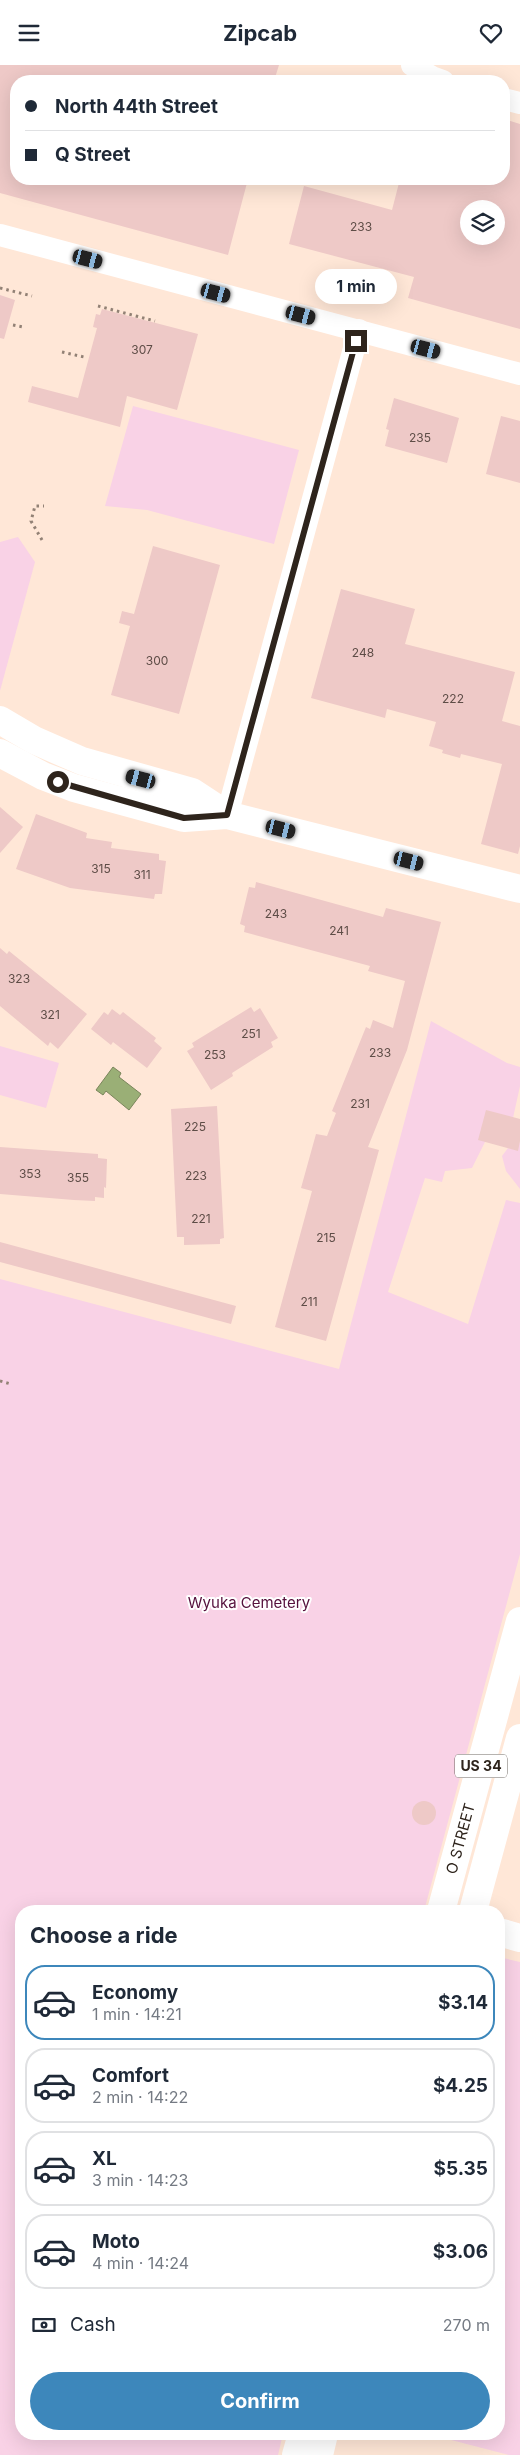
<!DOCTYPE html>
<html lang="en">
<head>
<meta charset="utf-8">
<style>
  body { margin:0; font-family:Inter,sans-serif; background:#f2f2f3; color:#1f2937; height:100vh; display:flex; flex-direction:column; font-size:19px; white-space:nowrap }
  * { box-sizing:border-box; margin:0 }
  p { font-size:16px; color:#747a83 }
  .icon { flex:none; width:28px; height:28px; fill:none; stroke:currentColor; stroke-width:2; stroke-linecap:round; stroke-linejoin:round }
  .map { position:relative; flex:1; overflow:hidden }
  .panel { position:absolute; left:15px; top:1840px; width:490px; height:535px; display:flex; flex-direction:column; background:#fff; border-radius:20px; box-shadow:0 5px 20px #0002 }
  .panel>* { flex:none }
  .hud { position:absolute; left:10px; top:10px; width:500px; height:110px; border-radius:20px; box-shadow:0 5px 20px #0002; display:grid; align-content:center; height:110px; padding:0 15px; background:#fff }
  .controls { position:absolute; left:460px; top:135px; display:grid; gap:10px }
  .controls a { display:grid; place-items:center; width:45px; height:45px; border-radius:50%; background:#fff; box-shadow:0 5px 20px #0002; font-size:25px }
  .end { position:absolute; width:22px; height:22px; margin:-11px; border:6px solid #2e241c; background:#fff; box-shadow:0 0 0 2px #fff }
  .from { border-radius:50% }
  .bubble { position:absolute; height:35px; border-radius:18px; background:#fff; box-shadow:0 5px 20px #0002; font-size:16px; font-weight:700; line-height:35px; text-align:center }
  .car { position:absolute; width:15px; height:30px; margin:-15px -8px; border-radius:6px; box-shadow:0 0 4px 1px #0007; background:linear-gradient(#222 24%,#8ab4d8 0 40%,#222 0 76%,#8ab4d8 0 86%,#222 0) }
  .hud b { display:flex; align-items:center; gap:18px; height:48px; font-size:19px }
  .hud b+b { border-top:1px solid #e0e1e3 }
  .hud i { width:12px; height:12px; background:#1f2937 }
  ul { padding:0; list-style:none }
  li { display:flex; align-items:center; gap:15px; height:75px; margin:0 10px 8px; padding:0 5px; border:2px solid #e0e1e3; border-radius:20px }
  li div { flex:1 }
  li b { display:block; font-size:19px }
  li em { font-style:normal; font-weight:700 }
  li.current { border-color:#3d87bb }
  li>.icon { width:45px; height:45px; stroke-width:1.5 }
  h2 { padding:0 15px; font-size:22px; line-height:60px }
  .pay { display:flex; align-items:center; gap:12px; height:55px; padding:0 15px; font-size:19px }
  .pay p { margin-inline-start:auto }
  .action { display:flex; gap:10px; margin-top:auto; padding:10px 15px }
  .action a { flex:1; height:58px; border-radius:30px; background:#3d87bb; color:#fff; font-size:20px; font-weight:700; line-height:58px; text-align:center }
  header { display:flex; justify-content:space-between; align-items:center; height:65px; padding:0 15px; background:#fff; font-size:22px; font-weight:700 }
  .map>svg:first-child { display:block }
  .green { fill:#f9d2e6 }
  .water { fill:#9aaf76; stroke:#7a855b }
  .building { fill:#eec9c7; fill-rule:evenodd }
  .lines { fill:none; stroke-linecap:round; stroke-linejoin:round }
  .path { stroke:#928175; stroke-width:3; stroke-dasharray:2.5 4; stroke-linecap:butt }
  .minor { stroke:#fff; stroke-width:22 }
  .major { stroke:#fff; stroke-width:28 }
  .route { stroke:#2e241c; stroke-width:6 }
  .labels { text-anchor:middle; stroke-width:4; stroke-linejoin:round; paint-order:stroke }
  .number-label { font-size:12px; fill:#5e4d47 }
  .shield { fill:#fff; stroke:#6d6660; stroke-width:1 }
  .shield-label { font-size:14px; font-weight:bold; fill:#2e241c }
  .park-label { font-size:15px; fill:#55103c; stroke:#fff }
  .street-label { font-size:15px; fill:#2e241c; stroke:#fff }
</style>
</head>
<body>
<header><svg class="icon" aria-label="menu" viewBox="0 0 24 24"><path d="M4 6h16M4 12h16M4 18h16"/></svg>Zipcab<svg class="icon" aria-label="heart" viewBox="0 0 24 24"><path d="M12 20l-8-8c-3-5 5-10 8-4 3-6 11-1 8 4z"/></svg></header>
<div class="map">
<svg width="520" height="2390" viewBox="0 0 520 2390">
  <rect width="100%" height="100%" fill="#ffe7d7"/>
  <g class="green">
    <polygon points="133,341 299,385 274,479 147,445 105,441"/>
    <polygon points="18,472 35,497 0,626 0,477"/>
    <polygon points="431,956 507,998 520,1002 520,1021 513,1053 485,1077 472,1103 445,1106 442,1117 425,1113 388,1227 468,1259 506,1135 520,1138 520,1489 424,1846 21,1846 21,2369 283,2369 278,2390 0,2390 0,1214 339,1304"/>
    <polygon points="0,981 59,998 46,1043 0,1030"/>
    <polygon points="520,1076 520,1124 506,1106 502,1091 508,1083 517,1085"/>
    <polygon points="499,1892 520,1897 520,2390 509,2390 428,2369 499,2369"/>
  </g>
  <polygon class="water" points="113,1002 121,1008 119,1012 141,1029 129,1045 106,1026 103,1030 96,1025"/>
  <g class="building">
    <polygon points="0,0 279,0 274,16 16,16 16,114 248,114 228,190 0,128"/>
    <path d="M 504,54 L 520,59 L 520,264 L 408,233 L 414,212 L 289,179 L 304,121 L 392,145 L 400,114 L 504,114 ZM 469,144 L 496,144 L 496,171 L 469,171 Z"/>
    <polygon points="0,230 15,235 4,274 0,273"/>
    <polygon points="102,244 198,269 177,345 127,331 120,362 28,337 32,321 78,333 97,263 93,262 96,249 100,250"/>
    <polygon points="394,333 459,353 447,398 385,381 389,365 386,364"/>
    <polygon points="501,351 520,356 520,418 486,409"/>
    <polygon points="153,481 220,500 179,649 111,630 130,561 119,558 122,546 134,549"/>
    <polygon points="341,524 415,544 405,579 515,607 502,656 520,661 520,781 518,789 481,779 502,699 461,689 460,693 442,688 443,685 429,681 436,657 387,644 385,653 311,633"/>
    <polygon points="0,742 23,762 0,788"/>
    <polygon points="36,749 87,768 86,773 112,777 111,783 159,789 159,795 166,796 162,829 155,829 154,834 70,823 16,804"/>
    <polygon points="256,817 383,852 386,843 441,857 407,985 368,1082 379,1085 326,1276 275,1262 312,1126 301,1123 316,1069 327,1071 336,1048 332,1046 366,962 370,964 373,955 393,963 405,916 368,906 370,901 244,867 245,861 240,859 249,822 255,823"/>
    <polygon points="0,883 7,889 9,886 87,949 58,984 50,977 48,981 0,941"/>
    <polygon points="251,942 254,947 260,943 278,973 271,977 273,982 232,1008 233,1011 211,1025 187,986 194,982 192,978"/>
    <polygon points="112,944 120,950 123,947 156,973 154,976 162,983 147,1003 113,977 111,980 91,964 104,947 108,950"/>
    <polygon points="217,1041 224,1173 220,1174 220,1179 184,1180 184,1172 177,1172 171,1044"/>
    <polygon points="486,1045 520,1054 520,1076 518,1086 478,1075"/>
    <polygon points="0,1082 98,1089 98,1093 107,1094 106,1123 104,1122 104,1133 95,1132 95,1136 74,1135 0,1129"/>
    <polygon points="0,1177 236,1241 231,1259 0,1197"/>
    <circle cx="424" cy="1748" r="12"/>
  </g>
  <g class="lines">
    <g class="path">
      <polyline points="0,223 32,231"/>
      <polyline points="98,241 155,256"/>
      <polyline points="13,260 23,262"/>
      <polyline points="62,287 84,292"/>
      <polyline points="42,475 31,456 35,441 44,441"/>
      <polyline points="0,1316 11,1319"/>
    </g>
    <g class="minor">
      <polyline points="412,0 432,12 443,16"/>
      <polyline points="504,34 520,38"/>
      <polyline points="0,170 520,309"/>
      <polyline points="227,750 359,265"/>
    </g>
    <g class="major">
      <polyline points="0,655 34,675 82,696 192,727 227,750"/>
      <polyline points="0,688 43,711 74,723 184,753 227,750 520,824"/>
      <path id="s1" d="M 441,1846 L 520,1556"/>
      <polyline points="473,1846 520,1673"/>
      <polyline points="499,1867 520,1873"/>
      <polyline points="296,2390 302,2369"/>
      <polyline points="319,2390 324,2369"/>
    </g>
  </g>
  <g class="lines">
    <polyline class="route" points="58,717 184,753 227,750 356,276"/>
  </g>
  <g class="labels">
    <g class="number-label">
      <text x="361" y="166">233</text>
      <text x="142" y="289">307</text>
      <text x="420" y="377">235</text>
      <text x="363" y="592">248</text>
      <text x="157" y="600">300</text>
      <text x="453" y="638">222</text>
      <text x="101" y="808">315</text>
      <text x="142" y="814">311</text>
      <text x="276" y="853">243</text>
      <text x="339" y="870">241</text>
      <text x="19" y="918">323</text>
      <text x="50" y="954">321</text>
      <text x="251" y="973">251</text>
      <text x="380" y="992">233</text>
      <text x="215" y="994">253</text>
      <text x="360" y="1043">231</text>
      <text x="195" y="1066">225</text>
      <text x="30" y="1113">353</text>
      <text x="196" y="1115">223</text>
      <text x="78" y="1117">355</text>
      <text x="201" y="1158">221</text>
      <text x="326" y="1177">215</text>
      <text x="309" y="1241">211</text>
    </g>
    <rect class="shield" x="455" y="1689.5" width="52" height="23" rx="4"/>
    <g class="shield-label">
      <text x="481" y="1706">US 34</text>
    </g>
    <g class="park-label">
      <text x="249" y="1543">Wyuka Cemetery</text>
    </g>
    <g class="street-label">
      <text dy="5" stroke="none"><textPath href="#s1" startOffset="75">O STREET</textPath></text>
    </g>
  </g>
</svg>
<div class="controls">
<a><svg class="icon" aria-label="layers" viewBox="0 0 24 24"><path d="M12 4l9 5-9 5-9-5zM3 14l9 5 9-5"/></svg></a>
</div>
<i class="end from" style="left:58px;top:717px"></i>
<i class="end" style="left:356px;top:276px"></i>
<div class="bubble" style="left:315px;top:204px;width:82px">1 min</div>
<i class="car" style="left:88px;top:194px;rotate:105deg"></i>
<i class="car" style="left:216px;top:228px;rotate:105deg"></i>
<i class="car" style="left:301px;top:250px;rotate:105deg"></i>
<i class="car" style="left:426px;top:284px;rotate:105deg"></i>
<i class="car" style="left:141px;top:714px;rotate:285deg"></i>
<i class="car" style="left:281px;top:764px;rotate:104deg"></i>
<i class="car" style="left:409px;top:796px;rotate:104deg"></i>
<div class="hud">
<b><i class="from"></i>North 44th Street</b>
<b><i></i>Q Street</b>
</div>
<section class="panel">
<h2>Choose a ride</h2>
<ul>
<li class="current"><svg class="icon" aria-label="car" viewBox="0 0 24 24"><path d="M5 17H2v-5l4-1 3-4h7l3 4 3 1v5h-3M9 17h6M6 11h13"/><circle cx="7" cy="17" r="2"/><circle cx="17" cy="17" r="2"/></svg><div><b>Economy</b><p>1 min · 14:21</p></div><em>$3.14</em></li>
<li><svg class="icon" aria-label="car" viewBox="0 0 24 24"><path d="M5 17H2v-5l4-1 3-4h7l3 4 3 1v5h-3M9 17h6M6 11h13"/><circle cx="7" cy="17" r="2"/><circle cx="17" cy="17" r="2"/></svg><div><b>Comfort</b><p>2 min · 14:22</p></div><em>$4.25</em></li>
<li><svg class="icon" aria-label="car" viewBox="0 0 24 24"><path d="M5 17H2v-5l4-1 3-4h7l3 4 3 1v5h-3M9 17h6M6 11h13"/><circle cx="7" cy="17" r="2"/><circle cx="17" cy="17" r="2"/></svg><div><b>XL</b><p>3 min · 14:23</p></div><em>$5.35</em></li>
<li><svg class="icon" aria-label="car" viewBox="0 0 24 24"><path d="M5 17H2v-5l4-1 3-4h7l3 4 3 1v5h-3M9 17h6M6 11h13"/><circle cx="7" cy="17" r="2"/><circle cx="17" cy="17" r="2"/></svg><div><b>Moto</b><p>4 min · 14:24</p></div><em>$3.06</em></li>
</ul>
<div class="pay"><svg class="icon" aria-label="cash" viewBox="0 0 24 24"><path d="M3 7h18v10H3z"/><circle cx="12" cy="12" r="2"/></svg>Cash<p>270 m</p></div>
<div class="action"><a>Confirm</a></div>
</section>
</div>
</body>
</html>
